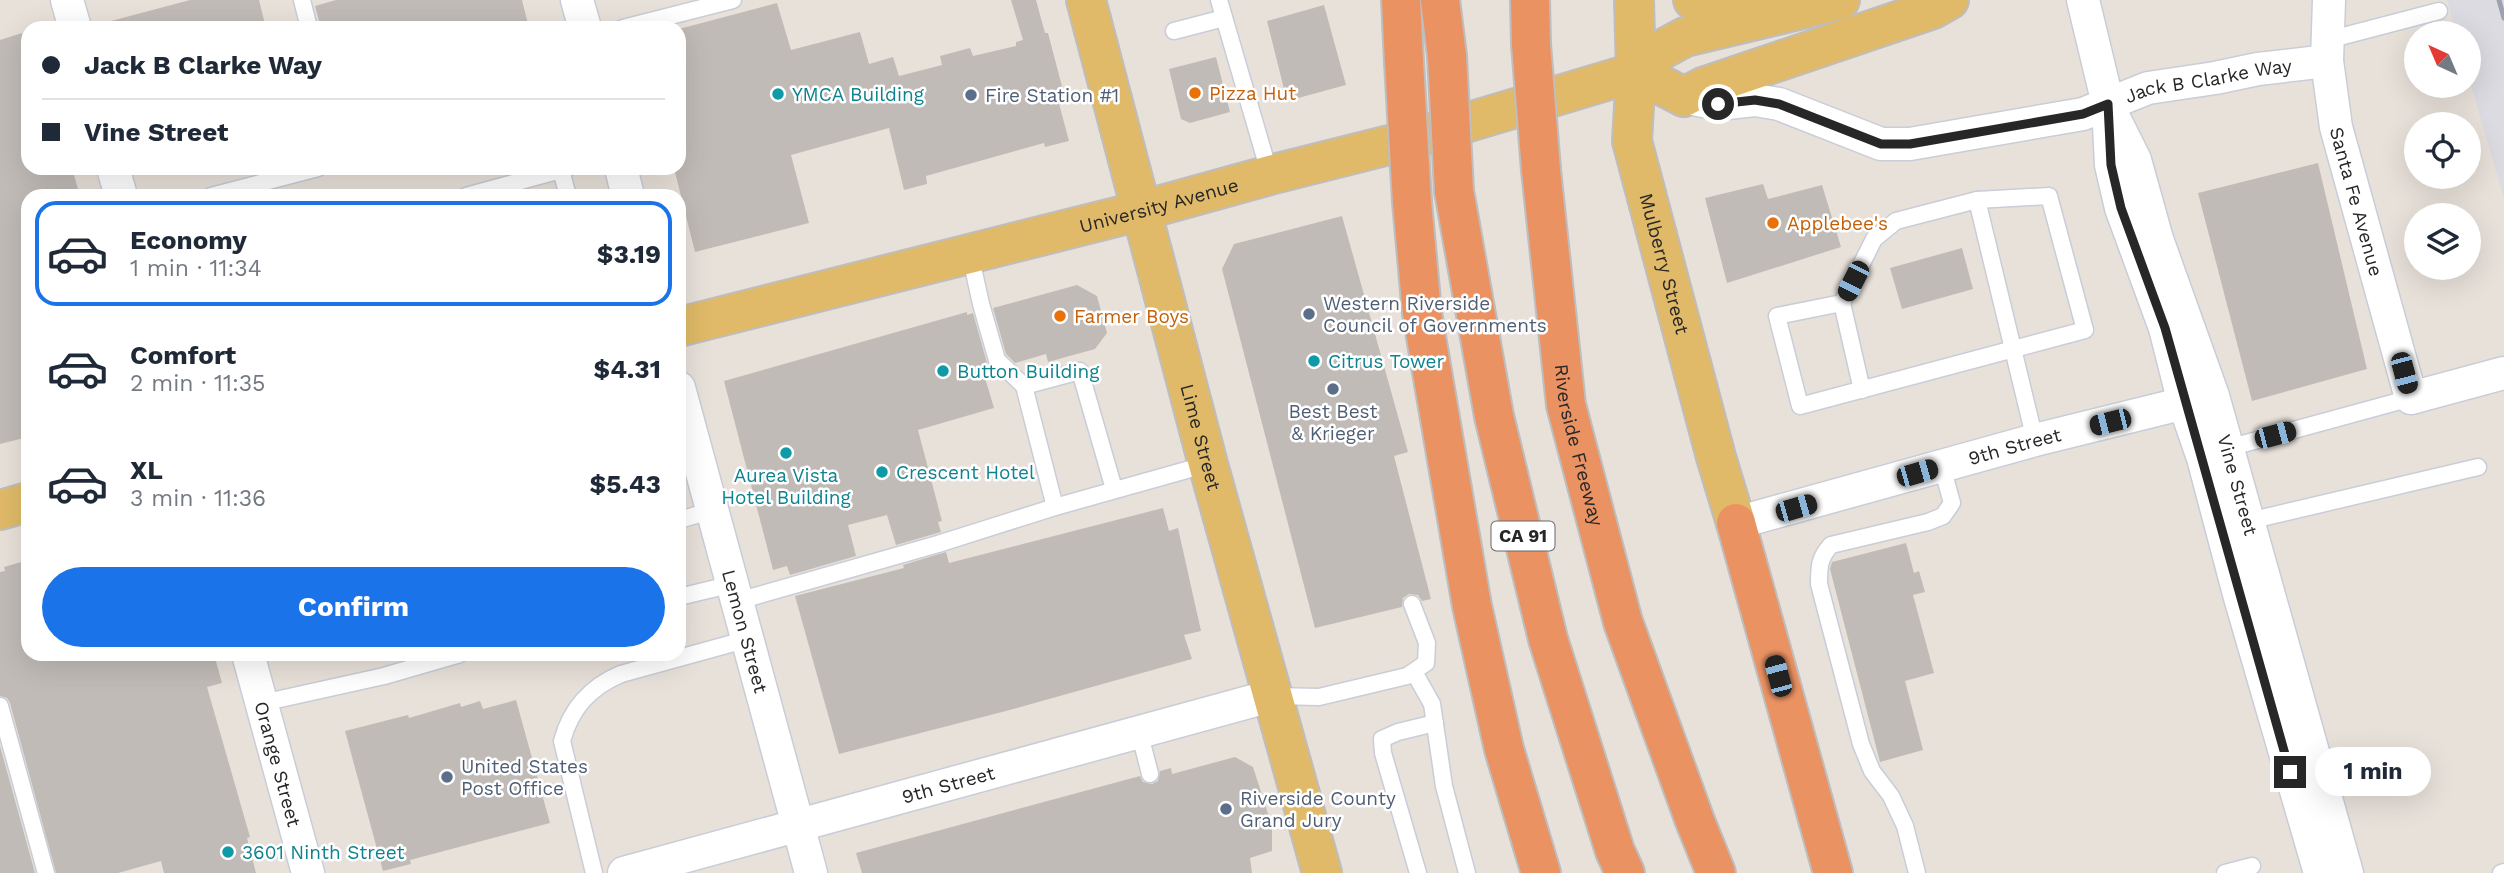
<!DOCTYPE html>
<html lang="en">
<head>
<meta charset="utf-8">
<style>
  body { margin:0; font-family:"Work Sans",sans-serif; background:#f2f2f3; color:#1f2937; height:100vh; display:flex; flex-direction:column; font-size:26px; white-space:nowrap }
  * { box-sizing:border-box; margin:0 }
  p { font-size:23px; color:#747a83 }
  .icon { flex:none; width:38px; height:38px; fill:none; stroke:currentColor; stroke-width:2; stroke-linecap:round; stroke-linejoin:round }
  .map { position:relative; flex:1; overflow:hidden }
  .panel { position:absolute; left:21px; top:189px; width:665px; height:472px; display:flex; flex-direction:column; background:#fff; border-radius:21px; box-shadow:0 7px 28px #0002 }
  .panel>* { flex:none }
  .guide { position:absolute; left:21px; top:21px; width:665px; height:154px; border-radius:21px; box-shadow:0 7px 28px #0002; display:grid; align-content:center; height:154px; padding:0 21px; background:#fff }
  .needle { width:46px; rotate:316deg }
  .fabs { position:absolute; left:2404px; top:21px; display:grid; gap:14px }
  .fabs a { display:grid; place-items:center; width:77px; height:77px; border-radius:50%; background:#fff; box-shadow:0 7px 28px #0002; font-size:35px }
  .end { position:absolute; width:32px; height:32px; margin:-16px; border:9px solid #272727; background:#fff; box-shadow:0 0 0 4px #fff }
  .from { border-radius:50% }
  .bubble { position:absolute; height:49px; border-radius:24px; background:#fff; box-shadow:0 7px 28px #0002; font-size:23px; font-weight:700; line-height:49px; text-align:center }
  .car { position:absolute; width:21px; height:42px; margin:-21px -10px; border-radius:9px; box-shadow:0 0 5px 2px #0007; background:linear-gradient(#222 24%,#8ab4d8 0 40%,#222 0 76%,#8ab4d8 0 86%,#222 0) }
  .guide b { display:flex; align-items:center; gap:24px; height:66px; font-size:26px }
  .guide b+b { border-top:2px solid #e0e1e3 }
  .guide i { width:18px; height:18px; background:#1f2937 }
  ul { padding:12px 0 0; list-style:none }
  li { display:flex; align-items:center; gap:21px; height:105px; margin:0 14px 10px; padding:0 7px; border:4px solid transparent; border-radius:21px }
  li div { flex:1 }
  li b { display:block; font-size:26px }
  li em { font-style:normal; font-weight:700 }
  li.active { border-color:#1a73e8 }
  li>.icon { width:63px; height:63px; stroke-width:1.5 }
  .button { display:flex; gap:14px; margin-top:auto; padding:14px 21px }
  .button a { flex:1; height:80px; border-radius:42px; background:#1a73e8; color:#fff; font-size:28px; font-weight:700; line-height:80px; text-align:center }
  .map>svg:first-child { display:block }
  .industrial { fill:#dcdbe1 }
  .building { fill:#c1bbb7 }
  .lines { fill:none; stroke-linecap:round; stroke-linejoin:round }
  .lane-casing { stroke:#c9cdd8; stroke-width:19 }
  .street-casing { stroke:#c9cdd8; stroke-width:35 }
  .primary-casing { stroke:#bebebe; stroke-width:42 }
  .highway-casing { stroke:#bebebe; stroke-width:42 }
  .lane { stroke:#fff; stroke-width:16 }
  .street { stroke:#fff; stroke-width:32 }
  .primary { stroke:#e0ba68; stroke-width:38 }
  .highway { stroke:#eb9263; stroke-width:38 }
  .rail { stroke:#9ea2b0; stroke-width:5 }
  .highway-bridge-casing { stroke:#bebebe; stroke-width:42; stroke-linecap:butt }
  .highway-bridge { stroke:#eb9263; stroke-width:38 }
  .route { stroke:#272727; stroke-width:9 }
  .food-dot { fill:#e8710a; stroke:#fff; stroke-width:2.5 }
  .culture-dot { fill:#0f9aa8; stroke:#fff; stroke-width:2.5 }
  .service-dot { fill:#5c6f8a; stroke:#fff; stroke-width:2.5 }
  .labels { text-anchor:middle; stroke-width:5; stroke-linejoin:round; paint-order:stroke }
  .shield { fill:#fff; stroke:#686868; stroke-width:2 }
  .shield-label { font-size:18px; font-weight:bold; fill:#272727 }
  .street-label { font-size:19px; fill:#272727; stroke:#fff }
  .food-label { font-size:19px; fill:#c56008; stroke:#fff; text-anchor:start }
  .culture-label { font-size:19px; fill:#0d838f; stroke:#fff; text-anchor:start }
  .service-label { font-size:19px; fill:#4e5e75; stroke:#fff; text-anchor:start }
</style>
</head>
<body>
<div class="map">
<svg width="2504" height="873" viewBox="0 0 2504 873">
  <rect width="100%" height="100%" fill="#e8e1da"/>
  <polygon class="industrial" points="2447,0 2504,0 2504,199 2469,78 2469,33 2456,33"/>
  <g class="building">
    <polygon points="190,0 259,0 266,28 112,28 111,21"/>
    <polygon points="336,0 522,0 529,28 321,28 315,6"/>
    <polygon points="1011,0 1036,0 1045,33 1048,33 1064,94 1057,96 1069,141 1045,147 1044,143 926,176 927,184 904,190 889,128 791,155 809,223 695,252 674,168 679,168 679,29 777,3 791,50 860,32 869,64 893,57 899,76 942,65 940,56 970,48 973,56 1016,46 1016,42 1023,40"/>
    <polygon points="1324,5 1346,85 1287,101 1267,21"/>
    <polygon points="22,33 28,58 28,168 72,168 80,196 28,196 28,437 0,444 0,40"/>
    <polygon points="1216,57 1230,112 1190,123 1181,119 1169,69"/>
    <polygon points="2318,163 2367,369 2252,401 2198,193"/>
    <polygon points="1763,184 1768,199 1822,185 1841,247 1727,283 1705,198"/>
    <polygon points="1342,216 1408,452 1394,456 1431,599 1422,601 1418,595 1409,594 1403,598 1402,607 1315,628 1222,269 1234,244"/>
    <polygon points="1962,248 1973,289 1902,309 1890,268"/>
    <polygon points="1077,285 1097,296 1107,333 1095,349 1048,362 1046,354 1015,363 1006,354 993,308"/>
    <polygon points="967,312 967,315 973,313 987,363 991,369 983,371 994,408 918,430 942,521 938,522 941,532 896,545 887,515 848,525 856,556 790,575 787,566 773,570 724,381"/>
    <polygon points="1163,508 1169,531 1178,528 1201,631 1184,635 1192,659 1006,711 839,754 795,596 904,568 903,565 946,552 949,563"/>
    <polygon points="1906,543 1914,573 1919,571 1925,592 1913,595 1934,673 1905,681 1923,750 1880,762 1830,569 1832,562"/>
    <polygon points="28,560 28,654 214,654 222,683 207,687 250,837 247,838 256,873 164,873 161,861 118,873 56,873 10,703 7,698 0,696 0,572 5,571 4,567"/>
    <polygon points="516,700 550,823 410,860 411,864 383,871 345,731 408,715 409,718 460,703 461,707 480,701 483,709"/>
    <polygon points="0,746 35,873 0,873"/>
    <polygon points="1235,757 1253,767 1272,826 1272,851 1250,858 1252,873 862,873 856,853 1140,776 1143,782 1152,784 1158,781 1160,771 1171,768 1172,774"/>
  </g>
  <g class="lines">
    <defs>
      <g id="lane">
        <polyline points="302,0 309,28"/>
        <polyline points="1219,0 1270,175"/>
        <polyline points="623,28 733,0"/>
        <polyline points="1174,31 1224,18"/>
        <polyline points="2328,40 2439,11"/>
        <polyline points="561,170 568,196"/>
        <polyline points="211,196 318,168"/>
        <polyline points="466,196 568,168"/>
        <polygon points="2049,196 2085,330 1800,406 1777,316 1842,303 1874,239 1896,221 1977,200"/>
        <polyline points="1977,200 2035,440"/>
        <polyline points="970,254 981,304 997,360 1024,386"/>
        <polyline points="1842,303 1862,390"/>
        <polyline points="2228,448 2411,398"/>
        <polyline points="1114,489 1080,371 1024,386 1055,507 1208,464"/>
        <polyline points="679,520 713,510"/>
        <polyline points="2249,521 2478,467"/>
        <polyline points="679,597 733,584"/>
        <polyline points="738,601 938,544 1055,507"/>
        <polyline points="1414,672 1432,704 1444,786 1467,873"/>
        <polyline points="1273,696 1319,697 1407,676 1426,663 1427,643 1412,604"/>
        <polyline points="262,703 384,676 460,654"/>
        <polyline points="0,706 46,873"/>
        <polyline points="1139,731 1150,774"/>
        <path d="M 594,873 L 562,741 C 571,708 590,687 621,674 L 748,639"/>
        <polyline points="1418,873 1383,753 1382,739 1398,732 1435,723"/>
        <path d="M 1917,873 L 1905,826 L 1891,796 L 1872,771 L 1861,744 L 1819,584 C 1819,567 1819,558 1831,545 L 1928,522 L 1943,516 L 1952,503 L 1942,467"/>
        <polyline points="2225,873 2252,866"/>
        <polyline points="2501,873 2504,872"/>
      </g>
      <g id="street">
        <polyline points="67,0 75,28"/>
        <polyline points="577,0 585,28"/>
        <polyline points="2083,0 2108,104 2111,165 2121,208 2165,328 2184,403 2203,458 2239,594 2320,873"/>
        <path id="s1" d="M 2329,0 L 2327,61 L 2336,127 L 2411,398 L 2504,373"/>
        <path id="s2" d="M 1684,97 L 1718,104 L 1755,100 L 1779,104 L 1881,144 L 1910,144 L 2083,114 L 2148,88 L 2215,78 L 2258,69 L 2327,61"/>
        <path id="s3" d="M 2114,118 L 2135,160 L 2157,239 L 2213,396 L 2347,873"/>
        <polyline points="113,168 121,196"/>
        <polyline points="621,168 628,196"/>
        <path id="s4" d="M 679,388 L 811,873"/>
        <path id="s5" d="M 1736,523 L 2035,440 L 2205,398"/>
        <path id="s6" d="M 248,654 L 308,873"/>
        <path id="s7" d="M 624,873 L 1271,696"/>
      </g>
      <g id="primary">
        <path id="s8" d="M 1086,0 L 1208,464 L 1322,873"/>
        <path id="s9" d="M 1634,0 L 1636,72 L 1632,141 L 1716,457 L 1736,523"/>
        <polyline points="1693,0 1719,5 1757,0"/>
        <polyline points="1636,72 1684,97 1703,87 1933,9 1949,0"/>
        <path id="s10" d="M 679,327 L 1140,211 L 1270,175 L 1409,140 L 1636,72 L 1661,50 L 1685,37 L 1840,0"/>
        <polyline points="0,510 28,502"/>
      </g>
      <g id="highway">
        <polyline points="1401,0 1404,62"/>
        <polyline points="1440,0 1447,56"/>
        <polyline points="1530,0 1531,44"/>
        <path id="s11" d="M 1541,170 L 1566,405 L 1623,622 L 1695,821 L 1716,873"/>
        <polyline points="1454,191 1494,416 1548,639 1615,851 1625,873"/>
        <polyline points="1412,202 1422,313 1472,606 1504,749 1541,873"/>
        <polyline points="1736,523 1833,873"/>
      </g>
    </defs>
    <use href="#lane" class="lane-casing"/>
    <use href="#street" class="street-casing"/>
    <use href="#primary" class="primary-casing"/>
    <use href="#highway" class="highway-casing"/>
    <use href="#lane" class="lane"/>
    <use href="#street" class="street"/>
    <use href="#primary" class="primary"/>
    <use href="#highway" class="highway"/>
    <polyline class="rail" points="2499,0 2504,18"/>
    <defs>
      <g id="highway-bridge">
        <polyline points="1531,44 1541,170"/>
        <polyline points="1447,56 1454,191"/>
        <polyline points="1404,62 1412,202"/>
      </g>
    </defs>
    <use href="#highway-bridge" class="highway-bridge-casing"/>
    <use href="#highway-bridge" class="highway-bridge"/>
  </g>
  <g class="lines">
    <polyline class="route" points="1718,104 1755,100 1779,104 1881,144 1910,144 2083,114 2108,104 2111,165 2121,208 2165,328 2290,772"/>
  </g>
  <g class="food-dot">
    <circle cx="1195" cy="93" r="7"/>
    <circle cx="1773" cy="223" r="7"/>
    <circle cx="1060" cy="316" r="7"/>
  </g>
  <g class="culture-dot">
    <circle cx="778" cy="94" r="7"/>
    <circle cx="1314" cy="361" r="7"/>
    <circle cx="943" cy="371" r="7"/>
    <circle cx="786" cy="453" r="7"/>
    <circle cx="882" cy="472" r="7"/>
    <circle cx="228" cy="852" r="7"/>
  </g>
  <g class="service-dot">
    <circle cx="971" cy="95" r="7"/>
    <circle cx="1309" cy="314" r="7"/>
    <circle cx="1333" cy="389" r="7"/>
    <circle cx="447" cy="777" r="7"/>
    <circle cx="1226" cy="809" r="7"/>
  </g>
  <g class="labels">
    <rect class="shield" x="1491.5" y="521.5" width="63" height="29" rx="5"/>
    <g class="shield-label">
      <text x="1523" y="542">CA 91</text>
    </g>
    <g class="street-label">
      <text dy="7" stroke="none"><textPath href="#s2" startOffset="541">Jack B Clarke Way</textPath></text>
      <text dy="7" stroke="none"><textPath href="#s1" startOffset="205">Santa Fe Avenue</textPath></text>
      <text dy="7" stroke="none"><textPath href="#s10" startOffset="495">University Avenue</textPath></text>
      <text dy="7" stroke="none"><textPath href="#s9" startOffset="268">Mulberry Street</textPath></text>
      <text dy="7" stroke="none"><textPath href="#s8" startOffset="452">Lime Street</textPath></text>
      <text dy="7" stroke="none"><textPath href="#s11" startOffset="278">Riverside Freeway</textPath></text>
      <text dy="7" stroke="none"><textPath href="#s5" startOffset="289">9th Street</textPath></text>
      <text dy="7" stroke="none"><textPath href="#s3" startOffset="388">Vine Street</textPath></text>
      <text dy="7" stroke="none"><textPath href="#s4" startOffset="252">Lemon Street</textPath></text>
      <text dy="7" stroke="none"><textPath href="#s6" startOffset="114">Orange Street</textPath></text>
      <text dy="7" stroke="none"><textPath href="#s7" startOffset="336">9th Street</textPath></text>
    </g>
    <g class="food-label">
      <text x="1209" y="100">Pizza Hut</text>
      <text x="1787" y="230">Applebee's</text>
      <text x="1074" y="323">Farmer Boys</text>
    </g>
    <g class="culture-label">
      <text x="792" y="101">YMCA Building</text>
      <text x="1328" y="368">Citrus Tower</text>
      <text x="957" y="378">Button Building</text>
      <text x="896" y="479">Crescent Hotel</text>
      <text x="786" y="482" text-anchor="middle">Aurea Vista<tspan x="786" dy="22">Hotel Building</tspan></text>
      <text x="242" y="859">3601 Ninth Street</text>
    </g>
    <g class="service-label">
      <text x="985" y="102">Fire Station #1</text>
      <text x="1323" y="310">Western Riverside<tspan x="1323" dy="22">Council of Governments</tspan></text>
      <text x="1333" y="418" text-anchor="middle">Best Best<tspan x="1333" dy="22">&amp; Krieger</tspan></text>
      <text x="461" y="773">United States<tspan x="461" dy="22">Post Office</tspan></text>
      <text x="1240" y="805">Riverside County<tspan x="1240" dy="22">Grand Jury</tspan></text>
    </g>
  </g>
</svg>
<div class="fabs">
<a><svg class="needle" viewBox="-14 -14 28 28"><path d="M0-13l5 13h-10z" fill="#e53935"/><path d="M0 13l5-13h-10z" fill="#747a83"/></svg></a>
<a><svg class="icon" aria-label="locate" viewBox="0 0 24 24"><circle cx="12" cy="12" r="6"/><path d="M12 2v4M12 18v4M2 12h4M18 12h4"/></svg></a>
<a><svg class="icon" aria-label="layers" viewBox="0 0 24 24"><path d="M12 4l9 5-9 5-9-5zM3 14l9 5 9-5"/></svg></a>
</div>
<i class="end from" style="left:1718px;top:104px"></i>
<i class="end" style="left:2290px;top:772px"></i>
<div class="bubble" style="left:2315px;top:747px;width:116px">1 min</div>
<i class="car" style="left:1853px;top:281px;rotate:207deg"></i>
<i class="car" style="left:2404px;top:373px;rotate:165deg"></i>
<i class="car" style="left:2110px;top:422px;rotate:256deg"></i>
<i class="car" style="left:2275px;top:435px;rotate:75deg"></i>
<i class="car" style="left:1917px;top:473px;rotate:74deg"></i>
<i class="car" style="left:1796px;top:508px;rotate:74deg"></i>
<i class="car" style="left:1778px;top:676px;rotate:345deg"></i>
<div class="guide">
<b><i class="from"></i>Jack B Clarke Way</b>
<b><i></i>Vine Street</b>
</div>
<section class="panel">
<ul>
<li class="active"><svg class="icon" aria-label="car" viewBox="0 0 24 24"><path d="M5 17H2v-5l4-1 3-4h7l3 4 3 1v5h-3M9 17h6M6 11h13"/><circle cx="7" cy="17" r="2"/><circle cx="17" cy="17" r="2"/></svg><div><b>Economy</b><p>1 min · 11:34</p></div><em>$3.19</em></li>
<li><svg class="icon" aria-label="car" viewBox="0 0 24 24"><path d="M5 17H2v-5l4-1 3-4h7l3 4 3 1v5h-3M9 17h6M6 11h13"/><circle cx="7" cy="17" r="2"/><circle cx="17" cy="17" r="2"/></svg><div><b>Comfort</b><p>2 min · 11:35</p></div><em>$4.31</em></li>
<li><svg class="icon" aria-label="car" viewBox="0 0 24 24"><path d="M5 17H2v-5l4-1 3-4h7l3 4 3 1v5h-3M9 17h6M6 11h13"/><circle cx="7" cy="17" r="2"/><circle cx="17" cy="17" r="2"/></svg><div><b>XL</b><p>3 min · 11:36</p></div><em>$5.43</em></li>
</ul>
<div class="button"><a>Confirm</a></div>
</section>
</div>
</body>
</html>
